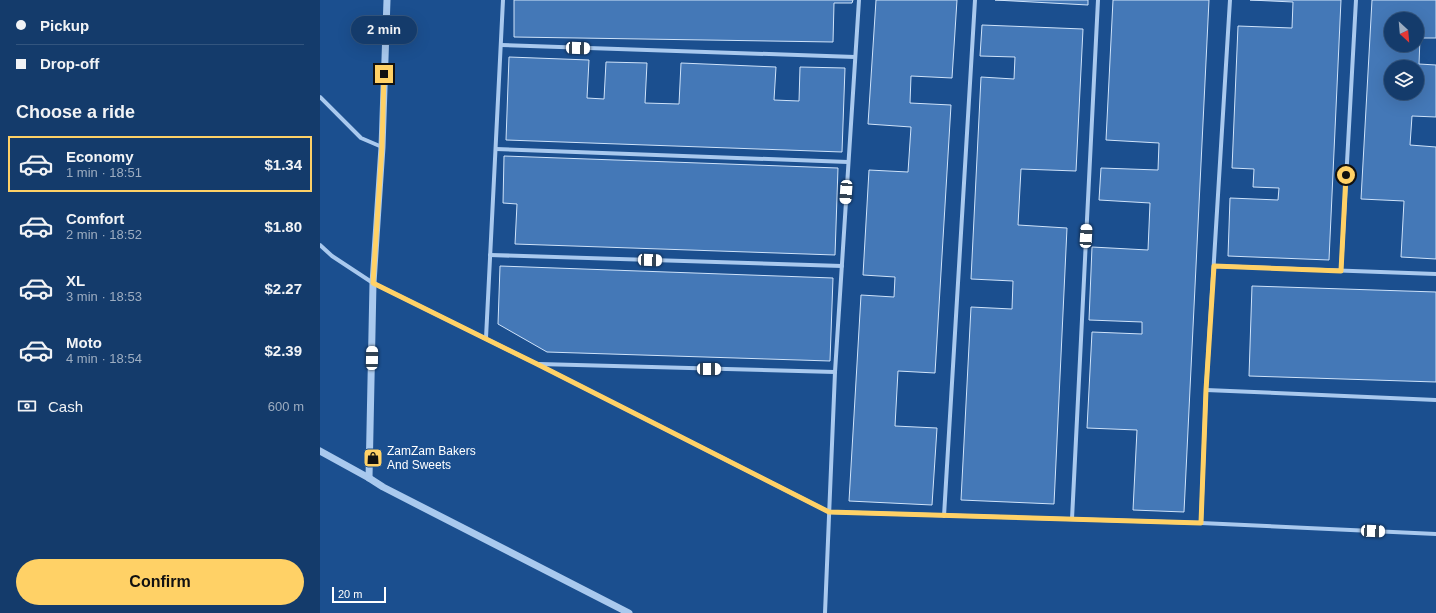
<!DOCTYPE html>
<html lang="en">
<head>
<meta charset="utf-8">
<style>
  body { margin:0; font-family:Helvetica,sans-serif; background:#1d4271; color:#f1f3f6; height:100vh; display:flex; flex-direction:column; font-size:15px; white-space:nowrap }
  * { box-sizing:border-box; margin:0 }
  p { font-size:13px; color:#9dadc1 }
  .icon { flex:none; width:22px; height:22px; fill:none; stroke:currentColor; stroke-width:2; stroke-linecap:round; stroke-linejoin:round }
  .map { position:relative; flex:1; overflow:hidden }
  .side { display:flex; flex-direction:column; background:#143b6b; width:320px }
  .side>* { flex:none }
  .banner { display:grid; align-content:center; height:88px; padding:0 16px; background:#143b6b }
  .needle { width:26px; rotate:154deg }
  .tools { position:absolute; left:1064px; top:12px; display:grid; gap:8px }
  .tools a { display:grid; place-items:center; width:40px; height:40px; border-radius:50%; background:#143b6b; box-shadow:0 4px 16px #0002,0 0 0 1px #33557e; font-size:20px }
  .scale { position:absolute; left:12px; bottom:10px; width:54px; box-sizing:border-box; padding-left:4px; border:2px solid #fff; border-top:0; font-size:11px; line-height:14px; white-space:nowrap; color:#fff; -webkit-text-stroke:3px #1b4f8f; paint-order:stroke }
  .end { position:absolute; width:18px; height:18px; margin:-9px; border:5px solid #ffd166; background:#111; box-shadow:0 0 0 2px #111 }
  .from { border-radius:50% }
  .bubble { position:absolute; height:28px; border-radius:14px; background:#143b6b; box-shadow:0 4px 16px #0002,0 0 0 1px #33557e; font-size:13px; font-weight:600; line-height:28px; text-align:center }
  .car { position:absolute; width:12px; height:24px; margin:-12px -6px; border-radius:5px; box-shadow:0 0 3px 1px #0007; background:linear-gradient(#fff 24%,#345 0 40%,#fff 0 76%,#345 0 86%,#fff 0) }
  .banner b { display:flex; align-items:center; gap:14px; height:38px; font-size:15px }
  .banner b+b { border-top:1px solid #33557e }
  .banner i { width:10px; height:10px; background:#f1f3f6 }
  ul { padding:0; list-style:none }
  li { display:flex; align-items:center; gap:12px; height:56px; margin:0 8px 6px; padding:0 8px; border:2px solid transparent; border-radius:0px }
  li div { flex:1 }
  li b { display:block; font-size:15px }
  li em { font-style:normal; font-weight:600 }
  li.current { border-color:#ffd166 }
  li>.icon { width:36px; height:36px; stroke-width:1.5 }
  h2 { padding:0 16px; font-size:18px; line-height:48px }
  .pay { display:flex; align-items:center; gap:10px; height:44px; padding:0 16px; font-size:15px }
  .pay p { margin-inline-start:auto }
  .action { display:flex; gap:8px; margin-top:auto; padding:8px 16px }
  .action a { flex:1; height:46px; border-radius:24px; background:#ffd166; color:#111; font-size:16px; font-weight:600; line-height:46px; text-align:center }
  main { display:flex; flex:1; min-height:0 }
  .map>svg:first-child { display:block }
  .building { fill:#4478b7; stroke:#cfe3fa; fill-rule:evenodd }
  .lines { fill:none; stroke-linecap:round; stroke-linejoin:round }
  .minor { stroke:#a9c9ee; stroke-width:4 }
  .tertiary { stroke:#a9c9ee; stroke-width:7 }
  .route { stroke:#ffd166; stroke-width:5 }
  .labels { text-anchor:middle; stroke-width:3; stroke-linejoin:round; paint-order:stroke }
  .poi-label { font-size:12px; fill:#fff; stroke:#1b4f8f; text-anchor:start }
</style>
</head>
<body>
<main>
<section class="side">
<div class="banner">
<b><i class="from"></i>Pickup</b>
<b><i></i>Drop-off</b>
</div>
<h2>Choose a ride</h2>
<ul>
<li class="current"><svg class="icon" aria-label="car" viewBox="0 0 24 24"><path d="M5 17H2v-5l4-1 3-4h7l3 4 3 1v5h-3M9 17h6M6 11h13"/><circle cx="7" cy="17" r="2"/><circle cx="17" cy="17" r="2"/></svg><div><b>Economy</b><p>1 min · 18:51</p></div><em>$1.34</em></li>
<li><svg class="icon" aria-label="car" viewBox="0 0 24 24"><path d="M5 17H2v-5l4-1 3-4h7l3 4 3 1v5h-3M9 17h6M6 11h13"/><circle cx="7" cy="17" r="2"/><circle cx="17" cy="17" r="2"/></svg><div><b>Comfort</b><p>2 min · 18:52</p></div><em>$1.80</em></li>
<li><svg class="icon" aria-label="car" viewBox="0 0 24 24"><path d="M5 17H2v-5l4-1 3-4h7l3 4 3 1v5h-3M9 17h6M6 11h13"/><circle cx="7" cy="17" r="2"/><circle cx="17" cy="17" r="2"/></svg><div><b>XL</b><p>3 min · 18:53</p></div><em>$2.27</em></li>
<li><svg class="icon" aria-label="car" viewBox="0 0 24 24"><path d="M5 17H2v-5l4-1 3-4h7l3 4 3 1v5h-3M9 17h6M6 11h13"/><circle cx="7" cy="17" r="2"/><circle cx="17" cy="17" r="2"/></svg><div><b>Moto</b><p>4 min · 18:54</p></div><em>$2.39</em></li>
</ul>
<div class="pay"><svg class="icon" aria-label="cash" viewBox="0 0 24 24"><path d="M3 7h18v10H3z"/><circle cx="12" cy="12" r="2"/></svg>Cash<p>600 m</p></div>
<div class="action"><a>Confirm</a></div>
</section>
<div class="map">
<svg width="1116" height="613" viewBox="0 0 1116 613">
  <rect width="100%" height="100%" fill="#1b4f8f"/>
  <g class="building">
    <polygon points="194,0 533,0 532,3 514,3 513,42 194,37"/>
    <polygon points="556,0 637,0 632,78 591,76 590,103 631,105 615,373 578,371 575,426 617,428 612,505 529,501 541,295 574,297 575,277 543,275 549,170 588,172 591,127 548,124"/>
    <polygon points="675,0 768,0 768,5"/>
    <polygon points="793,0 889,0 864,512 813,510 817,430 767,428 772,332 822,334 822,322 769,320 772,247 828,250 830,203 779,200 781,168 838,170 839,143 786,140"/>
    <polygon points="930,0 1021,0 1009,260 908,256 910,198 958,200 959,188 933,187 934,169 912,168 918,26 972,28 973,2"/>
    <path d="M 1052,0 L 1116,0 L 1116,38 L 1100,38 L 1099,64 L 1116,65 L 1116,117 L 1092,116 L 1090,145 L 1116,147 L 1116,259 L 1081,257 L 1084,201 L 1041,199 ZM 1071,19 L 1097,19 L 1097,45 L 1071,45 ZM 1071,67 L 1097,67 L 1097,93 L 1071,93 Z"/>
    <polygon points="662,25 763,29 756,171 701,169 698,225 747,228 734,504 641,500 651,307 692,309 693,281 651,279 661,77 694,79 695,57 660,56"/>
    <polygon points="189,57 269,60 267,98 284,99 286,62 327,63 325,103 359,104 361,63 456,67 454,100 479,101 480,67 525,68 522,152 186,140"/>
    <polygon points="184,156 518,168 515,255 195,244 197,204 183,203"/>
    <polygon points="180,266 513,278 510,361 227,352 178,324"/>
    <polygon points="932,286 1116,292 1116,382 929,376"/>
  </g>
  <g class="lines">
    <g class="minor">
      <polyline points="181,45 535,57"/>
      <polyline points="0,97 41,138 62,147"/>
      <polyline points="176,149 528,162"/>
      <polyline points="0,245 12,256 53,283 217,364 509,512 881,523 1116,534"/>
      <polyline points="170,255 522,266"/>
      <polyline points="894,266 1116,274"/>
      <polyline points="1021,271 1036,0"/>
      <polyline points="166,338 183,0"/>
      <polyline points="219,364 515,372"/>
      <polyline points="886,390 1116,400"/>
      <polyline points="624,516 655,0"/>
      <polyline points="752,519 778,0"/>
      <polyline points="881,523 886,390 910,0"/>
      <polyline points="505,613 515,372 539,0"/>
    </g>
    <g class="tertiary">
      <polyline points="0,451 49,478 63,487 309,613"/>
      <polyline points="49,478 53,283 62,147 67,0"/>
    </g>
  </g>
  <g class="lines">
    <polyline class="route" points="64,74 62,147 53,283 217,364 509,512 881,523 886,390 894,266 1021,271 1026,175"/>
  </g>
  <defs>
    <symbol id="shop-square" viewBox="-11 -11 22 22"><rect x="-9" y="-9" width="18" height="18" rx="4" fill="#ffd166" stroke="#1b4f8f"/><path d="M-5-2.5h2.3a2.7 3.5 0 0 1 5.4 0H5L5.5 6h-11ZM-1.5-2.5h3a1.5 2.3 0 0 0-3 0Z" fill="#111"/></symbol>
  </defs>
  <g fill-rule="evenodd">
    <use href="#shop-square" x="42" y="447" width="22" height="22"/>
  </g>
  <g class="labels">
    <g class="poi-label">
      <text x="67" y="455">ZamZam Bakers<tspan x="67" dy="14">And Sweets</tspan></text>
    </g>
  </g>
</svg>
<div class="tools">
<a><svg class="needle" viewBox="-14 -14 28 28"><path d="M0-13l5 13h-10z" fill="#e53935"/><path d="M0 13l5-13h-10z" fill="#9dadc1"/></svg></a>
<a><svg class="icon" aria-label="layers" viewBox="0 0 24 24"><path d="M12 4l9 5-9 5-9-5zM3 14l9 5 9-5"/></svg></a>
</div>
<div class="scale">20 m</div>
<i class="end from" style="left:1026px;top:175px"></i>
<i class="end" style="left:64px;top:74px"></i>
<div class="bubble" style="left:31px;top:16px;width:66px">2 min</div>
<i class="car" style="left:258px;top:48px;rotate:92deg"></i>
<i class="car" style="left:526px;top:192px;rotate:184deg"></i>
<i class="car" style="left:766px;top:236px;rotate:3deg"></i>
<i class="car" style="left:330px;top:260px;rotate:92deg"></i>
<i class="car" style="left:52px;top:358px;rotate:1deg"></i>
<i class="car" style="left:389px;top:369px;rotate:91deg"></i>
<i class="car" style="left:1053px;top:531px;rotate:93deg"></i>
</div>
</main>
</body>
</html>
